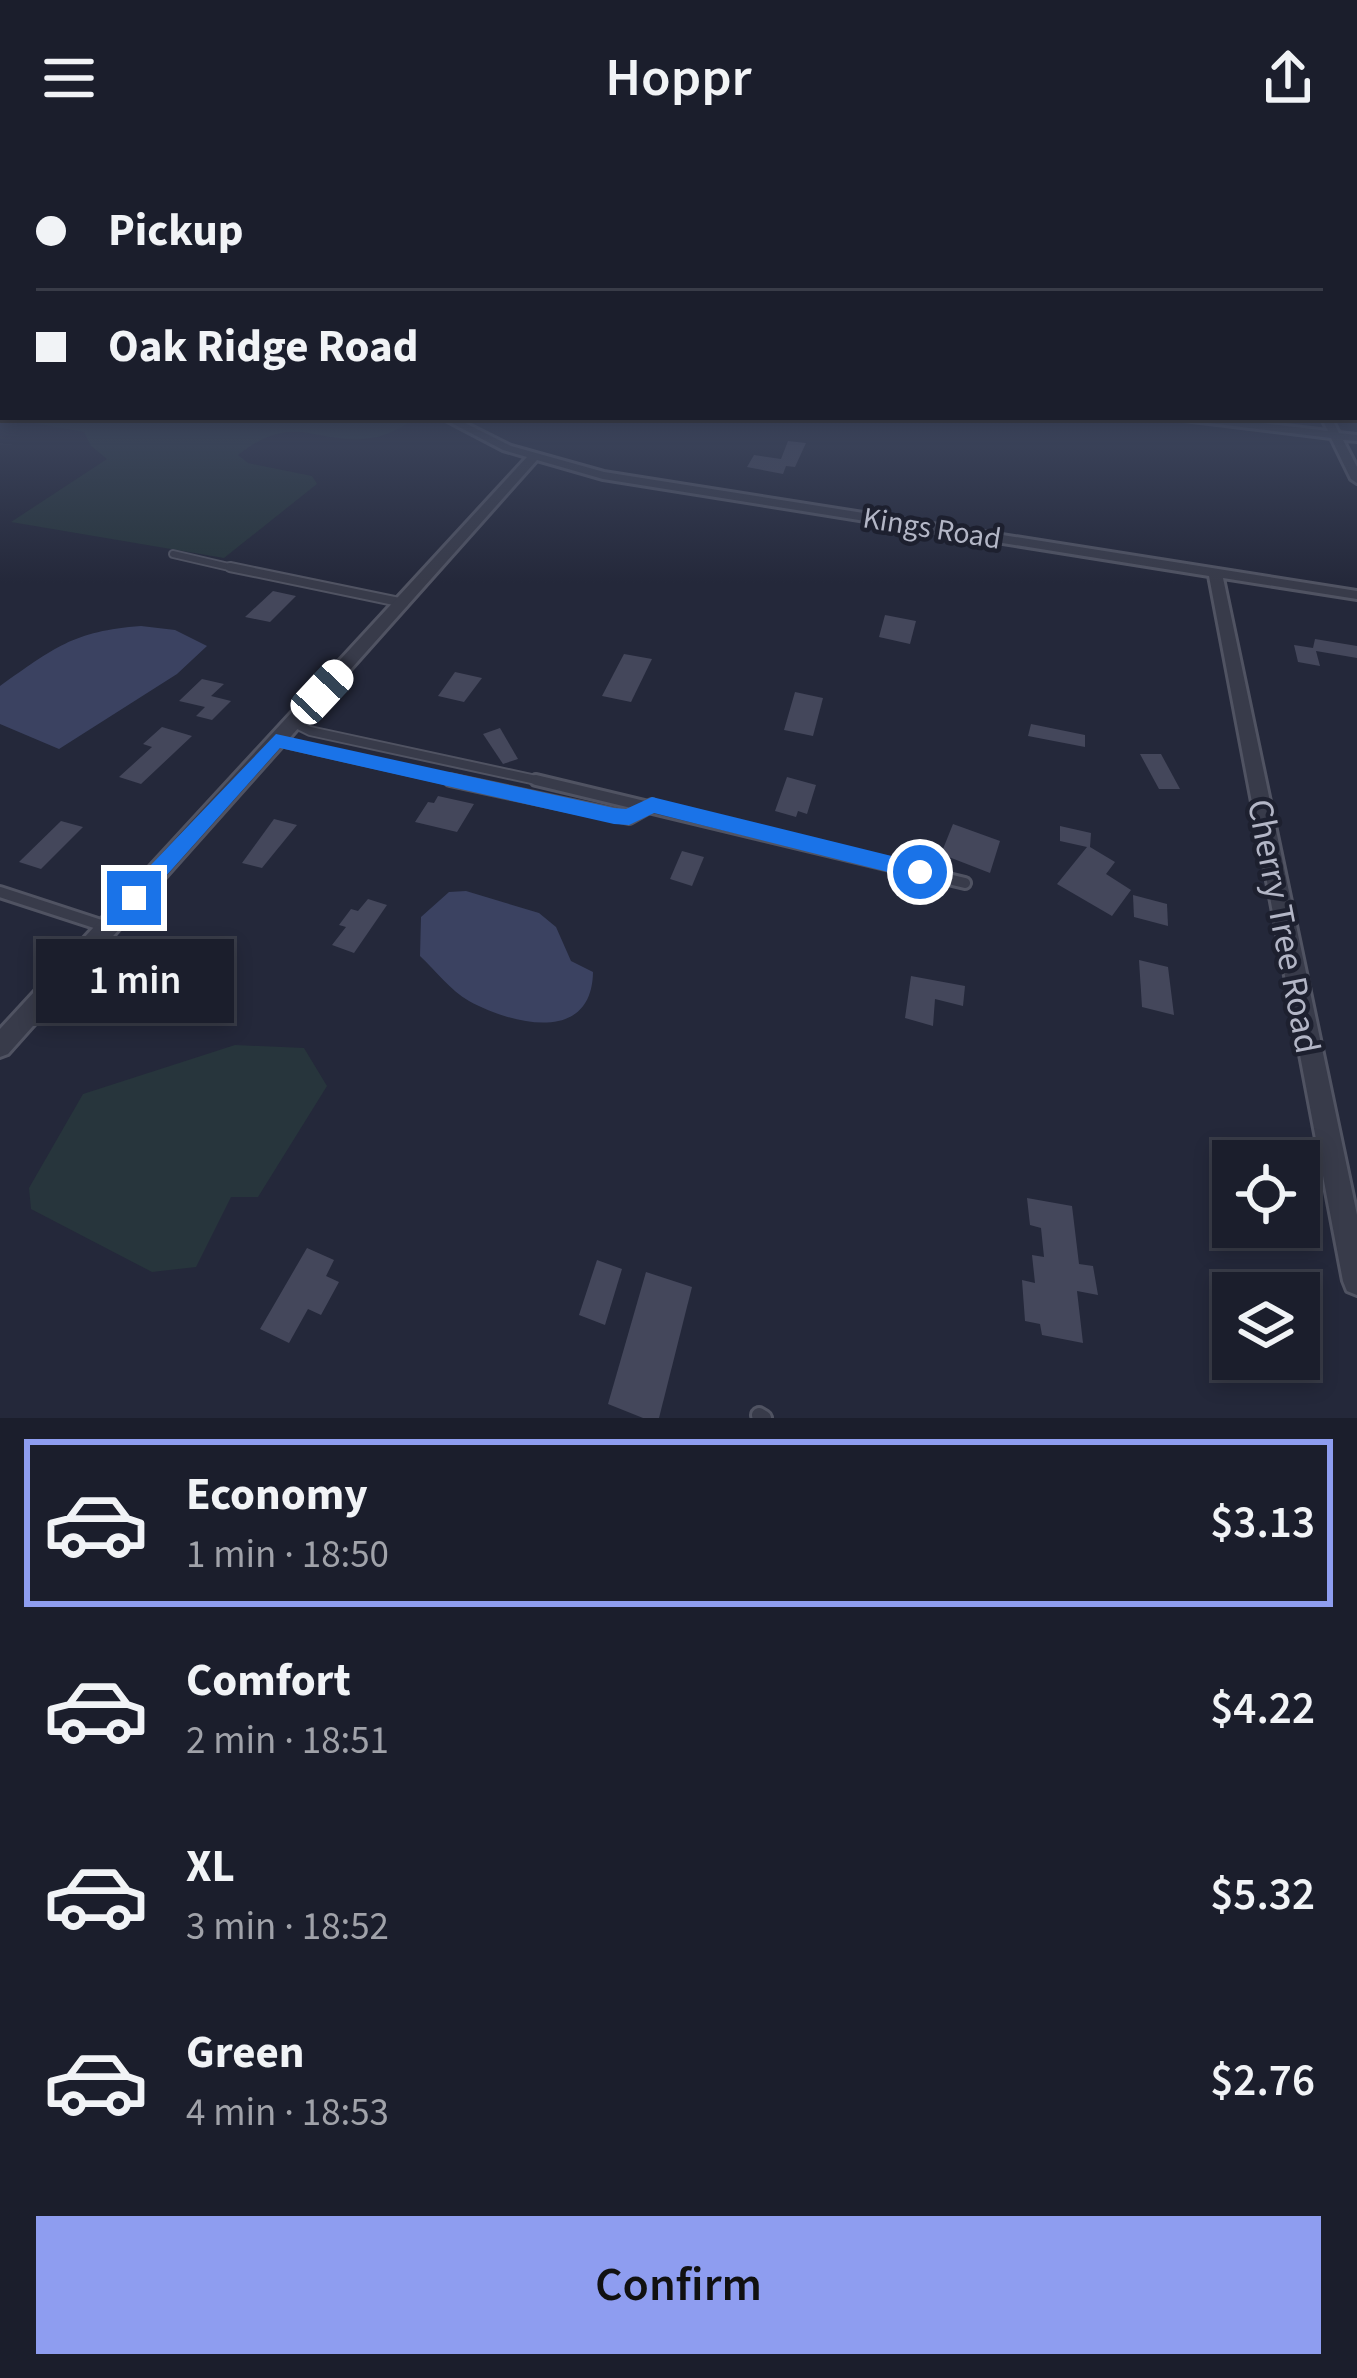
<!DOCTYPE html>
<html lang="en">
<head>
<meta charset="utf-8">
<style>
  body { margin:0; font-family:"Source Sans 3",sans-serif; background:#282b38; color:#f1f3f6; height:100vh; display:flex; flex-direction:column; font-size:45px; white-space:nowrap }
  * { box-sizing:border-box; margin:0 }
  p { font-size:39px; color:#a0a2a9 }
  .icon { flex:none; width:66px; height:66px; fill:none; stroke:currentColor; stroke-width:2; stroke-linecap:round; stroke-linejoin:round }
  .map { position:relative; height:1262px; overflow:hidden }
  .side { display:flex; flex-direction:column; background:#1b1e2c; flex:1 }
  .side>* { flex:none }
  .guide { position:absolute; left:0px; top:0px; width:1359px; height:264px; box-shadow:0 6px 18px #0003,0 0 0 3px #393c48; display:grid; align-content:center; height:264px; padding:0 36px; background:#1b1e2c }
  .buttons { position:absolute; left:1212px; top:984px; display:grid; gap:24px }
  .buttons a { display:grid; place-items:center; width:108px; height:108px; border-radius:0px; background:#1b1e2c; box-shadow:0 6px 18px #0003,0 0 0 3px #393c48; font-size:60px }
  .end { position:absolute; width:54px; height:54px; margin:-27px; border:15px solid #1a73e8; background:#fff; box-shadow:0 0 0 6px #fff }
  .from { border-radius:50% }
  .bubble { position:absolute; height:84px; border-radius:0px; background:#1b1e2c; box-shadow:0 6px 18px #0003,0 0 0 3px #393c48; font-size:39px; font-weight:600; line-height:84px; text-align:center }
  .car { position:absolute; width:36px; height:72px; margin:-36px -18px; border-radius:15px; box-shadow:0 0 9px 3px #0007; background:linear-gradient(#fff 24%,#345 0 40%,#fff 0 76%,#345 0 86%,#fff 0) }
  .guide b { display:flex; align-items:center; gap:42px; height:114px; font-size:45px }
  .guide b+b { border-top:3px solid #393c48 }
  .guide i { width:30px; height:30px; background:#f1f3f6 }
  ul { padding:21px 0 0; list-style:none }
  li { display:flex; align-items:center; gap:36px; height:168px; margin:0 24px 18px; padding:0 12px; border:6px solid transparent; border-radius:0px }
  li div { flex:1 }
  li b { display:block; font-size:45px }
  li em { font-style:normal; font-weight:600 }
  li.current { border-color:#8e9df0 }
  li>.icon { width:108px; height:108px; stroke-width:1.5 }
  .action { display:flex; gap:24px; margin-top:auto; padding:24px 36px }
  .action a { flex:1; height:138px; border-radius:0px; background:#8e9df0; color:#111; font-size:48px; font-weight:600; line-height:138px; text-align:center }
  header { display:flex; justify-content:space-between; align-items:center; height:156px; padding:0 36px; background:#1b1e2c; font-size:54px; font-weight:600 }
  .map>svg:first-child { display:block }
  .green { fill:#27353c }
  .water { fill:#3b4261 }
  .building { fill:#44475b }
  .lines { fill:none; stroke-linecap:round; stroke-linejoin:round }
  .service-far3-casing { stroke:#505362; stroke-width:10 }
  .service-far2-casing { stroke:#505362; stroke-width:12 }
  .service-far1-casing { stroke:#505362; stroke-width:16 }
  .service-casing { stroke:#505362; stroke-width:20 }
  .minor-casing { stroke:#505362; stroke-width:6 }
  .service-far3 { stroke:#383b4a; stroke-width:6 }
  .service-far2 { stroke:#383b4a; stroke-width:8 }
  .service-far1 { stroke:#383b4a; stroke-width:10 }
  .service { stroke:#383b4a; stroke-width:14 }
  .minor { fill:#383b4a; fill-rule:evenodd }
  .route { fill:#1a73e8 }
  .labels { text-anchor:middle; stroke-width:9; stroke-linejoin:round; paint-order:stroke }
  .far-street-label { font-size:30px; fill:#b3b6c6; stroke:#1d202f }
  .street-label { font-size:36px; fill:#b3b6c6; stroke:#1d202f }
</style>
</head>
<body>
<header><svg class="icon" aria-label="menu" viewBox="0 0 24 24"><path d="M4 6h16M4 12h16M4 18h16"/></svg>Hoppr<svg class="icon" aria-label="share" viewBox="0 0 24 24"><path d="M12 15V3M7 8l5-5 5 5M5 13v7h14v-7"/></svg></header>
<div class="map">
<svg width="1357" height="1262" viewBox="0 0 1357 1262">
  <rect width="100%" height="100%" fill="#24283a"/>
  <g class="green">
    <path d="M 0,250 L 3,261 L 421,261 C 407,267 391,278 377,281 C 317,293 298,252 238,299 L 248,307 L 312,320 L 317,328 L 224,402 L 11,366 L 107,303 L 91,290 L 84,276 L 0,261 Z"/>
    <polygon points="235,889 304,892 327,930 258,1041 231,1041 196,1111 152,1116 31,1053 29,1032 83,938"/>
  </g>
  <g class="water">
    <path d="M 141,470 L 175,474 L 207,490 L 177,518 L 59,593 L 0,568 L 0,530 C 54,492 73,475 141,470 Z"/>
    <path d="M 466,735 L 539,757 L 556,771 L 571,805 L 593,816 C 592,888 513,869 469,845 C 451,835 435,814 420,800 L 421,761 L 449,736 Z"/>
  </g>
  <g class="building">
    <polygon points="788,285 806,287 795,311 786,310 783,318 747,311 754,299 781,303"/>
    <polygon points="273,435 296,440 270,466 245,461"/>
    <polygon points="885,459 916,465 910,488 879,481"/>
    <polygon points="1315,483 1357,490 1357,502 1316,495 1320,510 1298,506 1294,489 1313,492"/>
    <polygon points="624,498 652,503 631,546 602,540"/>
    <polygon points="455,516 482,522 464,546 438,540"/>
    <polygon points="202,523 224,528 211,540 231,545 212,564 196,560 205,551 179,545"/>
    <polygon points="795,536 823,542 813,580 784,574"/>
    <polygon points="1031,568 1085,579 1085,591 1028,580"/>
    <polygon points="162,571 192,580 141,628 119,621 152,591 143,588"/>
    <polygon points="500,572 518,603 503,608 483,578"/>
    <polygon points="1140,598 1161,598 1180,633 1159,633"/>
    <polygon points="787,621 816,629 807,658 798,655 796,661 775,655"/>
    <polygon points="438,640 474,648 457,676 415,666 428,646 434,647"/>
    <polygon points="274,663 297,669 262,712 242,707"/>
    <polygon points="61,665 83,671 41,713 19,706"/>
    <polygon points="953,668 1000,685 990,717 941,698"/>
    <polygon points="1060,670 1091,677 1090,691 1115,706 1106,718 1131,734 1112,760 1057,728 1087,691 1060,685"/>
    <polygon points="682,695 704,701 692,730 670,723"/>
    <polygon points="1133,739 1167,748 1168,770 1134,761"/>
    <polygon points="368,743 387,749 354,797 332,789 346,771 339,769 351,753 358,755"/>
    <polygon points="1139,804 1168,811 1174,859 1142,851"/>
    <polygon points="911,820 965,830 963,850 935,843 933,870 905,862"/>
    <polygon points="1027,1042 1072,1050 1079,1108 1093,1110 1098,1139 1077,1135 1083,1187 1042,1179 1040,1168 1025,1165 1022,1124 1035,1127 1032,1099 1044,1101 1041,1072 1030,1069"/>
    <polygon points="307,1092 334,1104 326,1120 339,1126 321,1159 308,1153 289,1187 260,1173"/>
    <polygon points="597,1104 622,1113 605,1169 579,1159"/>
    <polygon points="646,1116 692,1131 659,1262 643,1262 608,1248"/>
  </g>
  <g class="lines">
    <defs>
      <polyline id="service-far3" points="173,398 242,414"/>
      <g id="service-far2">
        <polyline points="230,411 404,447"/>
        <polyline points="294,567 310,575 550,627"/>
        <polyline points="276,585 463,627"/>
      </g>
      <g id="service-far1">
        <polyline points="450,624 629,662 652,649"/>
        <polyline points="536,624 965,727"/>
        <polyline points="0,736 107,771"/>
      </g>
      <polyline id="service" points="759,1259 764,1262"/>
      <g id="minor">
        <rect x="0" y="250" width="3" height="3"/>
        <polygon points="440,261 453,261 511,290 604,316 1357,435 1357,443 1223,422 1357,1059 1357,1139 1347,1135 1343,1125 1209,420 603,323 537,304 8,898 0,901 0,873 527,301 503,294"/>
        <polygon points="1179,261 1211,261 1328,275 1321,261 1331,261 1339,277 1357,279 1357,285 1343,284 1357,311 1357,327 1351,323 1331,282 1184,264"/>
      </g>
    </defs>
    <use href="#service-far3" class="service-far3-casing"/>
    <use href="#service-far2" class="service-far2-casing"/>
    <use href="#service-far1" class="service-far1-casing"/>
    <use href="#service" class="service-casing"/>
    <use href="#minor" class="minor-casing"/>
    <use href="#service-far3" class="service-far3"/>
    <use href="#service-far2" class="service-far2"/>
    <use href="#service-far1" class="service-far1"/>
    <use href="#service" class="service"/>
    <use href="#minor" class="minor"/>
  </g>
  <linearGradient id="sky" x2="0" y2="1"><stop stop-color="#141620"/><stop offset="0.59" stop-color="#3f4860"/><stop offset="1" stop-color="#3f4860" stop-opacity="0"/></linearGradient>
  <rect width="1357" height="427" fill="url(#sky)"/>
  <polygon class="route" points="276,578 614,652 626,653 652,641 920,707 931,716 920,724 654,657 629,669 614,668 280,592 141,748 126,748 126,735"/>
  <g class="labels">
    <g class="far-street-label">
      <text transform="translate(932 372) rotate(9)" y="10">Kings Road</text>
    </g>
    <g class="street-label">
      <text transform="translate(1285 770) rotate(79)" y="13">Cherry Tree Road</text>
    </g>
  </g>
</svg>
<div class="buttons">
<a><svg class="icon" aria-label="locate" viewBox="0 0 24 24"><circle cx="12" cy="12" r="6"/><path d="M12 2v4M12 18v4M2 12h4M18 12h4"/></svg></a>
<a><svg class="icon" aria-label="layers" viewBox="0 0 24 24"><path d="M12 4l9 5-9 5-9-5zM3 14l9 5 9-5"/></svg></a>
</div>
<i class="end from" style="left:920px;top:716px"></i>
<i class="end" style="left:134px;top:742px"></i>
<div class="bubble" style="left:36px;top:783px;width:198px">1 min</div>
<i class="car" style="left:322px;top:536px;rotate:43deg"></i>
<div class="guide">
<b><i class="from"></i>Pickup</b>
<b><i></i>Oak Ridge Road</b>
</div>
</div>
<section class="side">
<ul>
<li class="current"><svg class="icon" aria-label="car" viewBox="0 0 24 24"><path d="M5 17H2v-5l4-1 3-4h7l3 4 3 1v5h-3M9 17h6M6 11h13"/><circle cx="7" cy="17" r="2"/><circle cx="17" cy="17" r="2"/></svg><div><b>Economy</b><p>1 min · 18:50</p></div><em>$3.13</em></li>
<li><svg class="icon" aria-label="car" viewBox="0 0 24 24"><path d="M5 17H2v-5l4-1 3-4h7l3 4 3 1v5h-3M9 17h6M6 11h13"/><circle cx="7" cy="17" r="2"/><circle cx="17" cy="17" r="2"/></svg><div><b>Comfort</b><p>2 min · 18:51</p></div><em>$4.22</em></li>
<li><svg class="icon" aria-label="car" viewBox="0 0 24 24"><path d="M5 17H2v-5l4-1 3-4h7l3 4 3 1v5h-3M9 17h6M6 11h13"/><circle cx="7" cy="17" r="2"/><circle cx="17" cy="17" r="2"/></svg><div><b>XL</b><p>3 min · 18:52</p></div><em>$5.32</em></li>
<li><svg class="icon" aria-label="car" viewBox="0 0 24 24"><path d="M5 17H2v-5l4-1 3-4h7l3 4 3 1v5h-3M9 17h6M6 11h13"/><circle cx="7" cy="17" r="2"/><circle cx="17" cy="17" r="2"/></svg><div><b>Green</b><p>4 min · 18:53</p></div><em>$2.76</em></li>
</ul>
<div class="action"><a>Confirm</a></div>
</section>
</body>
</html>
